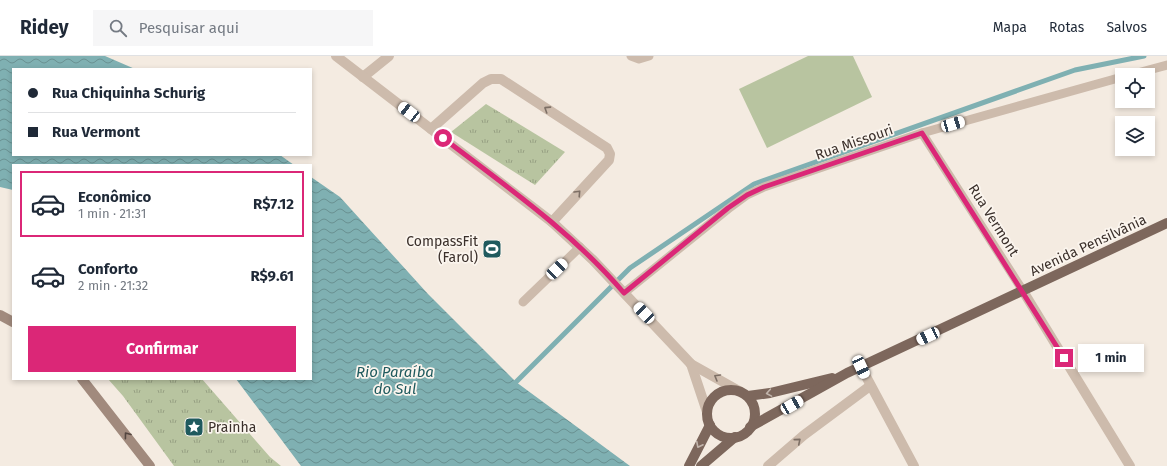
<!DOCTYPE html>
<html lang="pt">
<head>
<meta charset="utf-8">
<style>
  body { margin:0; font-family:"Fira Sans",sans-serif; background:#f6f6f7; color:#1f2937; height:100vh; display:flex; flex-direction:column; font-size:15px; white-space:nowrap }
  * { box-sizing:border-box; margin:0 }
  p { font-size:13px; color:#747a83 }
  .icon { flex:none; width:22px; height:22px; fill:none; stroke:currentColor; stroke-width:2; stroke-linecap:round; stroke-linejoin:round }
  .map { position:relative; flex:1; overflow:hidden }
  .details { position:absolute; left:12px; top:108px; width:300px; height:216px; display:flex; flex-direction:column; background:#fff; border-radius:0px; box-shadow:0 2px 6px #0003 }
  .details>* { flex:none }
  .hud { position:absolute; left:12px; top:12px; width:300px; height:88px; border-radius:0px; box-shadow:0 2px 6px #0003; display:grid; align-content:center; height:88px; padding:0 16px; background:#fff }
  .tools { position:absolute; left:1115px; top:12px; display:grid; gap:8px }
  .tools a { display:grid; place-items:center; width:40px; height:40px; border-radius:0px; background:#fff; box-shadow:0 2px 6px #0003; font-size:20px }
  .end { position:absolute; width:18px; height:18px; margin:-9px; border:5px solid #db2777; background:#fff; box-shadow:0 0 0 2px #fff }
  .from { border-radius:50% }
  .bubble { position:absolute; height:28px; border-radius:0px; background:#fff; box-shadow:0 2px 6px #0003; font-size:13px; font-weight:700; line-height:28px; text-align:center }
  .car { position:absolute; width:12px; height:24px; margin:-12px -6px; border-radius:5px; box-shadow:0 0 3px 1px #0007; background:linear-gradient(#fff 24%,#345 0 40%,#fff 0 76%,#345 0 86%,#fff 0) }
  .hud b { display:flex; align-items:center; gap:14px; height:38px; font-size:15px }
  .hud b+b { border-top:1px solid #e0e1e3 }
  .hud i { width:10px; height:10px; background:#1f2937 }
  ul { padding:7px 0 0; list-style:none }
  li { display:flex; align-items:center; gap:12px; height:66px; margin:0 8px 6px; padding:0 8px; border:2px solid transparent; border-radius:0px }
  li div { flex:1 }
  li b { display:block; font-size:15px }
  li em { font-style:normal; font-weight:700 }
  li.on { border-color:#db2777 }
  li>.icon { width:36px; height:36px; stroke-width:1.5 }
  .primary-button { display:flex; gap:8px; margin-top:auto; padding:8px 16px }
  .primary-button a { flex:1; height:46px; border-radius:0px; background:#db2777; color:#fff; font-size:16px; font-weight:700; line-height:46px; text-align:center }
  header { display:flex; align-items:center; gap:24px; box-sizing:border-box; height:56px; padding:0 20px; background:#fff; border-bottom:1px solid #e0e1e3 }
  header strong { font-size:19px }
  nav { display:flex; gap:22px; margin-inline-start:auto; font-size:14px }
  .search { width:280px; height:36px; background:#f6f6f7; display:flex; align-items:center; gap:10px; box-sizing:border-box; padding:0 14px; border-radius:0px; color:#747a83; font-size:15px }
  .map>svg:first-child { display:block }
  .park { fill:url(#park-tufts) }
  .pitch { fill:#b8c4a0 }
  .water { fill:url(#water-waves) }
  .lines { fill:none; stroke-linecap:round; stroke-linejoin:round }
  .stream { stroke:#7fb0b2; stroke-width:5 }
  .service { stroke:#cdbbac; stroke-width:9 }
  .minor { stroke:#cdbbac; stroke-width:10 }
  .tertiary { stroke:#cdbbac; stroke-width:10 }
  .secondary { stroke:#a18a7d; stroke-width:10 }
  .primary { stroke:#7d675c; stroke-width:10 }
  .oneway { stroke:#7d6f65 }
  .oneway2 { stroke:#c2b5ac }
  .oneway3 { stroke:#544640 }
  .route { stroke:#db2777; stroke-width:5 }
  .labels { text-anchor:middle; stroke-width:3.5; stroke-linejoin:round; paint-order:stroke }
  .street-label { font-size:14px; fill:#3b302b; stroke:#fbf5ee }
  .poi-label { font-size:14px; fill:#3b302b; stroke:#fbf5ee; text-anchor:end }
  .water-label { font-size:15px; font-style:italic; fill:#1f5a5e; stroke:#fbf5ee }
</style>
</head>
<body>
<header>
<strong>Ridey</strong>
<div class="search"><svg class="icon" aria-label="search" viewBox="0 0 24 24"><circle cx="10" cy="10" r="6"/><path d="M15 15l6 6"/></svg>Pesquisar aqui</div>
<nav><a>Mapa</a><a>Rotas</a><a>Salvos</a></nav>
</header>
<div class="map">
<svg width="1167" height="410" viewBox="0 0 1167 410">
  <defs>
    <pattern id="park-tufts" width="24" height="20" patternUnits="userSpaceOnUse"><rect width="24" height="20" fill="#b8c4a0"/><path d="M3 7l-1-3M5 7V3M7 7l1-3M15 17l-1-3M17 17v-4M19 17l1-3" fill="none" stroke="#97a083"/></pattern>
    <pattern id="water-waves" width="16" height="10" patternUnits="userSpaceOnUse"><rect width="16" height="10" fill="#7fb0b2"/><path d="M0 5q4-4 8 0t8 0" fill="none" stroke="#699091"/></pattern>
  </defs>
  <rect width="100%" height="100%" fill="#f4ebe1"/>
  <g class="park">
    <polygon points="486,48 565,96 535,129 451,76"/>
    <polygon points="108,323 202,323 270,401 281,410 174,410 123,340"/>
  </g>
  <polygon class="pitch" points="808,0 853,0 872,41 767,92 739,33"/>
  <g class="water">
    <polygon points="0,0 105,0 135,13 13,13 13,99 280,99 294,109 13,109 13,134 0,131"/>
    <polygon points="311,121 340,141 428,238 516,326 630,410 301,410 236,323 311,323"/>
  </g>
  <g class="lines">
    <polyline class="stream" points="512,330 630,212 754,128 1075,14 1144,0"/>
    <g class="service">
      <polyline points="631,0 639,3 649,0"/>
      <polyline points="1130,19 1167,9"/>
      <polyline points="922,77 1023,235"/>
      <polyline points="624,237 728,153 747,139 764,131 922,77 1122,21"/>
      <polyline points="523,246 580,191"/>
    </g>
    <g class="minor">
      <polyline points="363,21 389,0"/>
      <polyline points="431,73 483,27 491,23 501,23 607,92 610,98 609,104 552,166"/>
      <polyline points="1023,235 1130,410"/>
      <polyline points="768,410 804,379 870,330"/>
    </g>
    <g class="tertiary">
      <polyline points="336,0 552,166 593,204 691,308 741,336"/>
      <polyline points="691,308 707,356"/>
      <polyline points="861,311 914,410"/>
    </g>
    <g class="secondary">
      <polyline points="0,259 13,266"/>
      <polyline points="82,323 150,410"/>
    </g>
    <g class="primary">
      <circle cx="731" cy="358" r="24"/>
      <polyline points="748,340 770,337 832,322"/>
      <polyline points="750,371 847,317 1167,167"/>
      <polyline points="689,410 710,369"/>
      <polyline points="701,410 735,381"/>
    </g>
  </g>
  <defs><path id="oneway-chevron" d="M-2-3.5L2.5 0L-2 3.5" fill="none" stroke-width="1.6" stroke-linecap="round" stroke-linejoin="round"/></defs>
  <g class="oneway">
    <use href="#oneway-chevron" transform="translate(547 53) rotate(-147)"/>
    <use href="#oneway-chevron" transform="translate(578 137) rotate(-47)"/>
    <use href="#oneway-chevron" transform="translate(717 321) rotate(-150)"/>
    <use href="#oneway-chevron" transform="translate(798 385) rotate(-40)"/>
  </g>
  <g class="oneway2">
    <use href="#oneway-chevron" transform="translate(769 337) rotate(170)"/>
    <use href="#oneway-chevron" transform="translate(699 389) rotate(117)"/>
  </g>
  <use class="oneway3" href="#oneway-chevron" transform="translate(127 379) rotate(-127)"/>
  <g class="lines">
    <path class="route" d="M 443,82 C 506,130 572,176 624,237 L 728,152 L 747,139 L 764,131 L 922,77 L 1064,302"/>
  </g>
  <defs>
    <symbol id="stadium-square" viewBox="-11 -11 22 22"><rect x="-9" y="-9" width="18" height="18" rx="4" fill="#1f5a5e" stroke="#fbf5ee"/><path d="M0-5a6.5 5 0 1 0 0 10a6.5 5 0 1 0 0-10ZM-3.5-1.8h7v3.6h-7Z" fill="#fff"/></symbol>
    <symbol id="sight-square" viewBox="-11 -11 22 22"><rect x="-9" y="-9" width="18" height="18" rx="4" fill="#1f5a5e" stroke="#fbf5ee"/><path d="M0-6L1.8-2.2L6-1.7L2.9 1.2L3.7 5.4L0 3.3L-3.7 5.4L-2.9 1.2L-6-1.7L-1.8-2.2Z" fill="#fff"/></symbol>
  </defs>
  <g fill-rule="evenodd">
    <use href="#stadium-square" x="481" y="182" width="22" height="22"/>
    <use href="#sight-square" x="183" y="360" width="22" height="22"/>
  </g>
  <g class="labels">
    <g class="street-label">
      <text transform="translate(854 86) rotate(-19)" y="5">Rua Missouri</text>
      <text transform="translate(994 164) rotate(58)" y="5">Rua Vermont</text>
      <text transform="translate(1088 189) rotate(-25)" y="5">Avenida Pensilvânia</text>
    </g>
    <g class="poi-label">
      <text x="478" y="190">CompassFit<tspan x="478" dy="16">(Farol)</tspan></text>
      <text x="208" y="376" text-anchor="start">Prainha</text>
    </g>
    <g class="water-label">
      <text x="395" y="321">Rio Paraíba<tspan x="395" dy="17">do Sul</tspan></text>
    </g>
  </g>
</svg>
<div class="tools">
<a><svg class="icon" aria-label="locate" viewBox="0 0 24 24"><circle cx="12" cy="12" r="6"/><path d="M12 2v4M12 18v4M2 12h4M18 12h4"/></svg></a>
<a><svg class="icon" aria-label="layers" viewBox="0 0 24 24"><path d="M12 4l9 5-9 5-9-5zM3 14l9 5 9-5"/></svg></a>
</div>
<i class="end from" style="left:443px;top:82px"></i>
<i class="end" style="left:1064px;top:302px"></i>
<div class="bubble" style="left:1078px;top:288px;width:66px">1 min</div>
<i class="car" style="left:409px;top:56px;rotate:308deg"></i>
<i class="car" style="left:953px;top:68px;rotate:74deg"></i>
<i class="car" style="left:557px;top:213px;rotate:46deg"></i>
<i class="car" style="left:644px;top:257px;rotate:316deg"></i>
<i class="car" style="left:928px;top:280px;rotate:245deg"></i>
<i class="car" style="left:861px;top:311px;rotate:155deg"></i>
<i class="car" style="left:792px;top:349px;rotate:60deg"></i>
<div class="hud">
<b><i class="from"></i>Rua Chiquinha Schurig</b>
<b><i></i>Rua Vermont</b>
</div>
<section class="details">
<ul>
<li class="on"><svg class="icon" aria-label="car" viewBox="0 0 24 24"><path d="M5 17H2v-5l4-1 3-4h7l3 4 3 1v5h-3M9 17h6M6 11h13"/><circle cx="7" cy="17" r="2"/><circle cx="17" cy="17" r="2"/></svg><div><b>Econômico</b><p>1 min · 21:31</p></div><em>R$7.12</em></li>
<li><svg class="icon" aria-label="car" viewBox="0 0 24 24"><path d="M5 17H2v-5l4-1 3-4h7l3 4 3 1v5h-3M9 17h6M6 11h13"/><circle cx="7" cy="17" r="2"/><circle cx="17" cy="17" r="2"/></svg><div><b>Conforto</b><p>2 min · 21:32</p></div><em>R$9.61</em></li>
</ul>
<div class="primary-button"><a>Confirmar</a></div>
</section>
</div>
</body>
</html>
